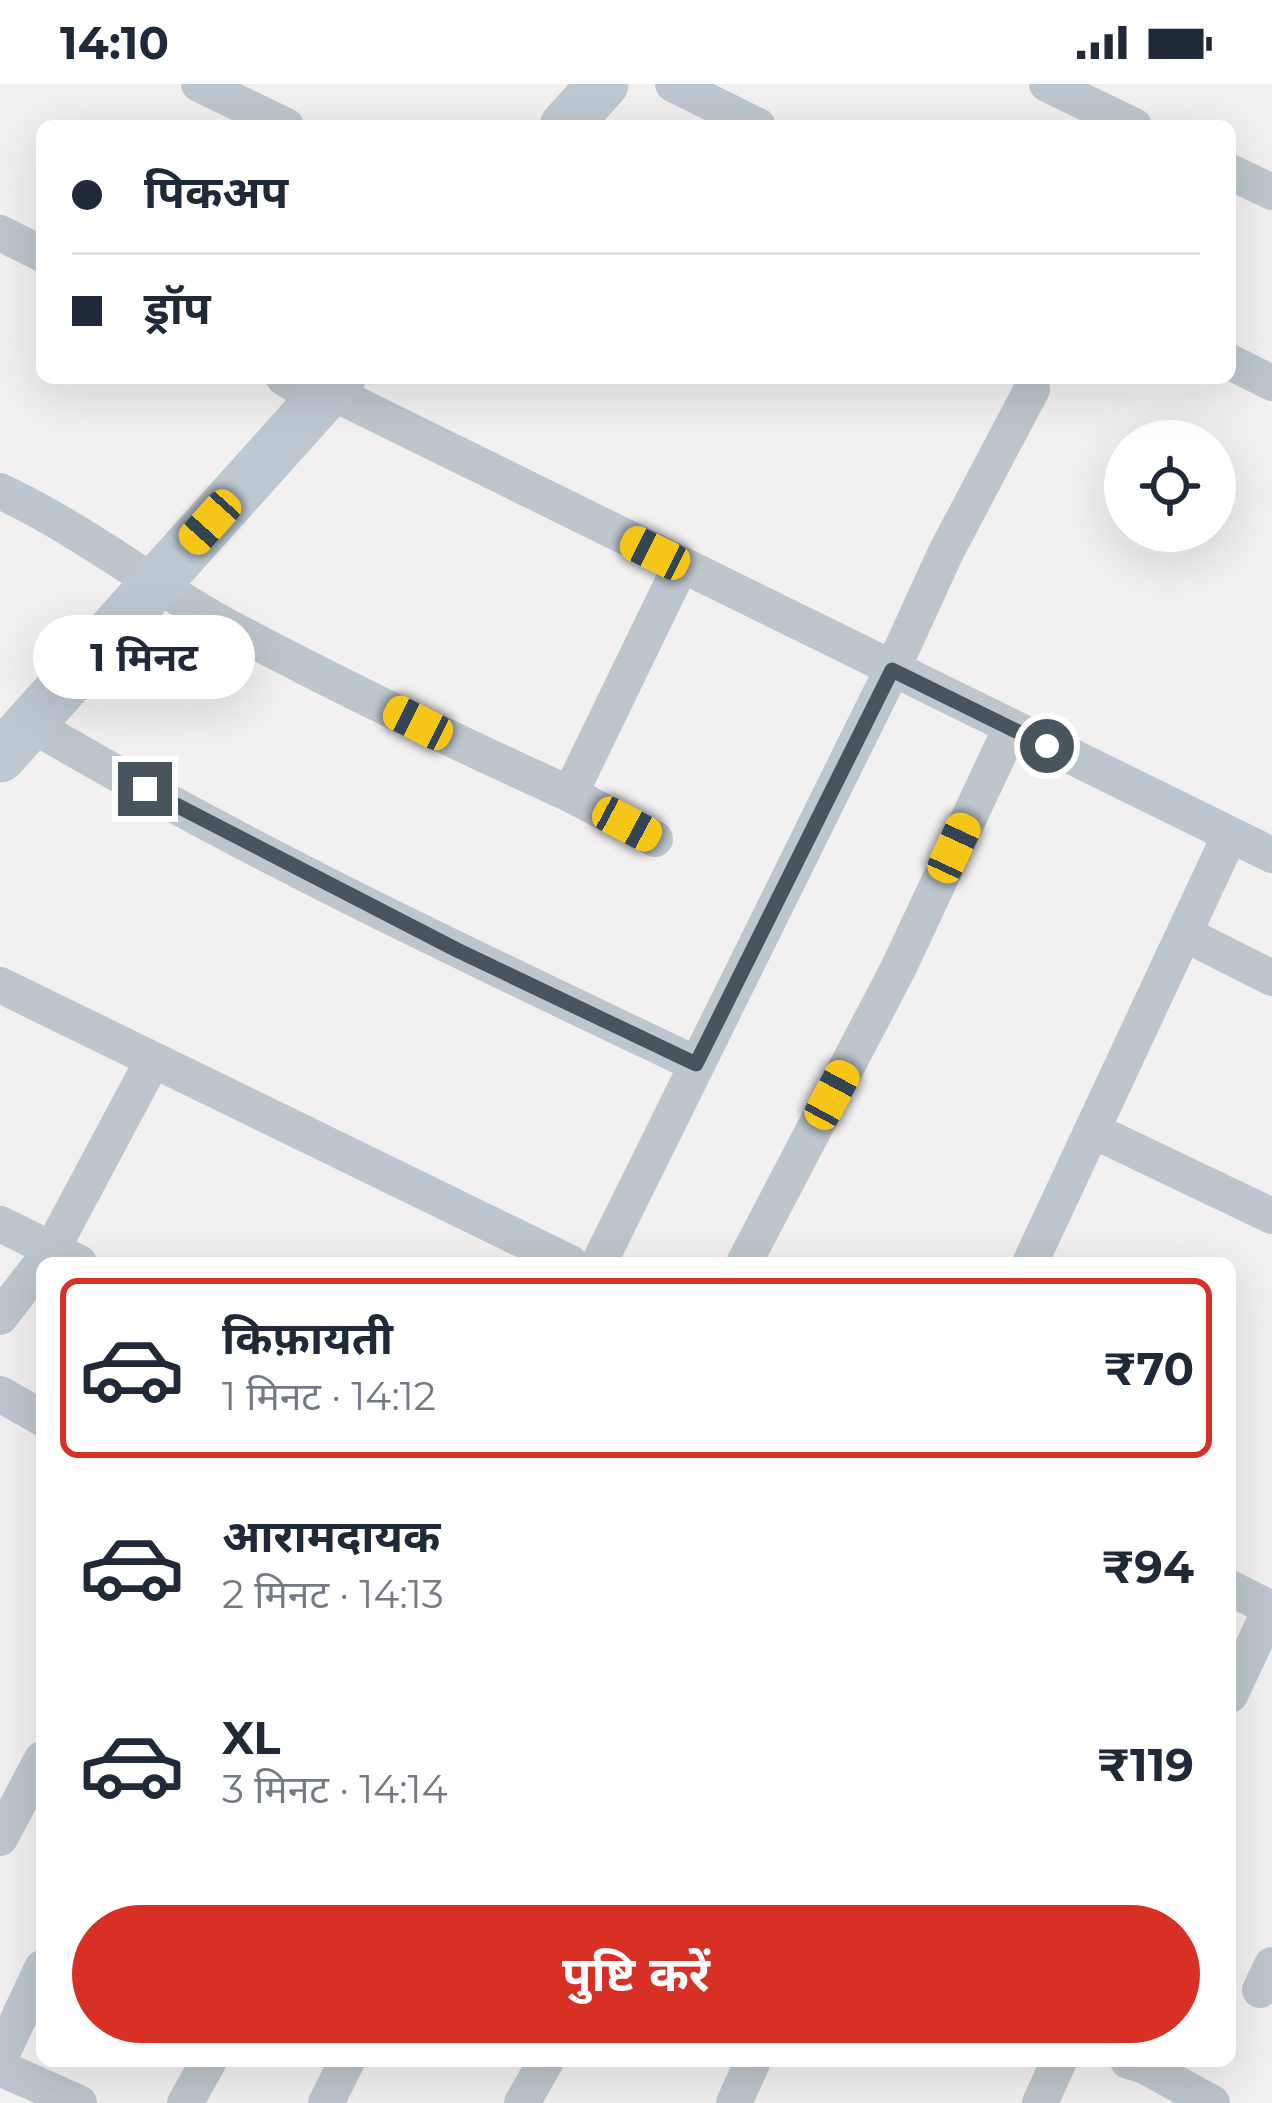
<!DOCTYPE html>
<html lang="hi">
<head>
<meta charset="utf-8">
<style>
  body { margin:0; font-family:Montserrat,"Noto Sans Devanagari",sans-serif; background:#f6f6f7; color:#1f2937; height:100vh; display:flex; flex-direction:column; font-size:45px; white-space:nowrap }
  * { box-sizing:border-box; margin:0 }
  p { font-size:39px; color:#747a83 }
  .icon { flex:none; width:66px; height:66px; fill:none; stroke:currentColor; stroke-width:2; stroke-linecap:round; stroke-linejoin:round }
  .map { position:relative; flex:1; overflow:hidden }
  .sheet { position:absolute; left:36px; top:1173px; width:1200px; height:810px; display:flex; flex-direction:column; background:#fff; border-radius:18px; box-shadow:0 12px 48px #0002 }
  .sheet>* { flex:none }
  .banner { position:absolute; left:36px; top:36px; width:1200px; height:264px; border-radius:18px; box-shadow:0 12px 48px #0002; display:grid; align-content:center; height:264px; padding:0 36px; background:#fff }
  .fabs { position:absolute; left:1104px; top:336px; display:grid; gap:24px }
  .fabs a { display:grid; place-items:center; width:132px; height:132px; border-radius:50%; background:#fff; box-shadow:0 12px 48px #0002; font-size:60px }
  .end { position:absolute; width:54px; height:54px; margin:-27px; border:15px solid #49555c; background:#fff; box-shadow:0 0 0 6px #fff }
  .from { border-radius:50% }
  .bubble { position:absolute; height:84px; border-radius:42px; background:#fff; box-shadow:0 12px 48px #0002; font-size:39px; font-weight:700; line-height:84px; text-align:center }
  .car { position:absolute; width:36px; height:72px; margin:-36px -18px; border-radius:15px; box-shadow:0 0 9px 3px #0007; background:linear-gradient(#f5c518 24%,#345 0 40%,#f5c518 0 76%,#345 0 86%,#f5c518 0) }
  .banner b { display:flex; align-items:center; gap:42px; height:114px; font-size:45px }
  .banner b+b { border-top:3px solid #e0e1e3 }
  .banner i { width:30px; height:30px; background:#1f2937 }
  ul { padding:21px 0 0; list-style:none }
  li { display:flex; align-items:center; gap:36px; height:180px; margin:0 24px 18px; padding:0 12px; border:6px solid transparent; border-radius:18px }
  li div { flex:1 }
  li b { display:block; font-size:45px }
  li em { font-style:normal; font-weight:700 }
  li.active { border-color:#d93025 }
  li>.icon { width:108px; height:108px; stroke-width:1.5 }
  .button { display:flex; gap:24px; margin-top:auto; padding:24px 36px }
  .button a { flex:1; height:138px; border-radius:72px; background:#d93025; color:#fff; font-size:48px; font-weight:700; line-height:138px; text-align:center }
  .status { display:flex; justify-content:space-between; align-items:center; height:84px; padding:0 60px; background:#fff; direction:ltr }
  .status svg { height:33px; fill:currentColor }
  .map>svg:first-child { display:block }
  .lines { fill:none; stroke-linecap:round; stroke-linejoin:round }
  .street { stroke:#bdc6cc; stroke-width:36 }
  .secondary { stroke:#bec8d0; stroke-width:51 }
  .route { stroke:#49555c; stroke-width:15 }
</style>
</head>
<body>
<div class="status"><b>14:10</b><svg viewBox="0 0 49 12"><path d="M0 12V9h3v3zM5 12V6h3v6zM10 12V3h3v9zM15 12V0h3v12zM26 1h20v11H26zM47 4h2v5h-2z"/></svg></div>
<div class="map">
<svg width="1272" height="2019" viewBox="0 0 1272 2019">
  <rect width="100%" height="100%" fill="#f2f0f0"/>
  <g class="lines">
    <g class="street">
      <polyline points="199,0 286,42"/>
      <polyline points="673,0 758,42"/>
      <polyline points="1047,0 1134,42"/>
      <polyline points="1230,88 1272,108"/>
      <polyline points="0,149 42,170"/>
      <polyline points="1230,278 1272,299"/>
      <polyline points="284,294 321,316"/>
      <polyline points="329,307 1272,771"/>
      <path d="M 0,407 C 81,445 151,501 230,544 C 341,603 455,658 570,710 L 681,481"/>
      <path d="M 29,639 C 244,766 471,873 696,980"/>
      <polyline points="570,710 655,755"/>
      <polyline points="1187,851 1272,894"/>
      <polyline points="0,901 570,1179"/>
      <polyline points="1094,1047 1272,1132"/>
      <polyline points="0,1140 79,1179"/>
      <polyline points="599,1179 892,586 946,468 1032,305"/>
      <polyline points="744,1179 898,885 1011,644"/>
      <polyline points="1030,1179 1230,751"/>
      <polyline points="0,1233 51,1167 153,976"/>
      <polyline points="0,1310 42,1334"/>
      <polyline points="1230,1504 1272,1525"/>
      <polyline points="1230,1611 1271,1524"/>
      <polyline points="0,1754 42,1675"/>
      <polyline points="1260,1906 1272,1881"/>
      <polyline points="0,1974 42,1884"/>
      <polyline points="1128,1977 1145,1982 1212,2019"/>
      <polyline points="0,1984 79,2019"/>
      <polyline points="185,2019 209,1977"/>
      <polyline points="326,2019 347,1977"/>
      <polyline points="522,2019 546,1977"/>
      <polyline points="734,2019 753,1977"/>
      <polyline points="1040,2019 1059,1977"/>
    </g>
    <g class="secondary">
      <polyline points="565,42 603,0"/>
      <polyline points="0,673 340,294"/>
    </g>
  </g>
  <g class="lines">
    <polyline class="route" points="145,705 457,866 696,980 892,586 1047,662"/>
  </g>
</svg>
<div class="fabs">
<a><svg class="icon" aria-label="locate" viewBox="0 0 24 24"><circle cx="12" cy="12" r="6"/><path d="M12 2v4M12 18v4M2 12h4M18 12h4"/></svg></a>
</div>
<i class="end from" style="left:1047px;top:662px"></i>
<i class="end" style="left:145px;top:705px"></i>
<div class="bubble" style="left:33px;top:531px;width:222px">1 मिनट</div>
<i class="car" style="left:210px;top:438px;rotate:222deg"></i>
<i class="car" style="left:655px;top:469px;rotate:296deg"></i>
<i class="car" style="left:418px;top:639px;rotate:297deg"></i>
<i class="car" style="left:627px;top:740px;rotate:118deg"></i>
<i class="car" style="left:954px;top:764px;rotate:25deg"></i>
<i class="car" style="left:832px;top:1011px;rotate:28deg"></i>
<div class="banner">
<b><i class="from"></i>पिकअप</b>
<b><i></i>ड्रॉप</b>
</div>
<section class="sheet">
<ul>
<li class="active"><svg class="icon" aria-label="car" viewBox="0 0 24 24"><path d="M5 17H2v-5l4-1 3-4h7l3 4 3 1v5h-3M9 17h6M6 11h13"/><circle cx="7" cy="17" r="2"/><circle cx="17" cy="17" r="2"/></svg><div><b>किफ़ायती</b><p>1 मिनट · 14:12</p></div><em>₹70</em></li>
<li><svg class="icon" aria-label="car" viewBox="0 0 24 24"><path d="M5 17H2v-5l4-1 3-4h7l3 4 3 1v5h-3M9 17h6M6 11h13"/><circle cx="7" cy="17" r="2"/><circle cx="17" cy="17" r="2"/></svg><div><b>आरामदायक</b><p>2 मिनट · 14:13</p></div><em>₹94</em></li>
<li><svg class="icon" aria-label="car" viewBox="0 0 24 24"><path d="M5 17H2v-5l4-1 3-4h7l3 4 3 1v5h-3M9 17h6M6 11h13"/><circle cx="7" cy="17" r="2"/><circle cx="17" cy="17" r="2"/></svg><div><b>XL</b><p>3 मिनट · 14:14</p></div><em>₹119</em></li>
</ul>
<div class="button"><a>पुष्टि करें</a></div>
</section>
</div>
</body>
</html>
